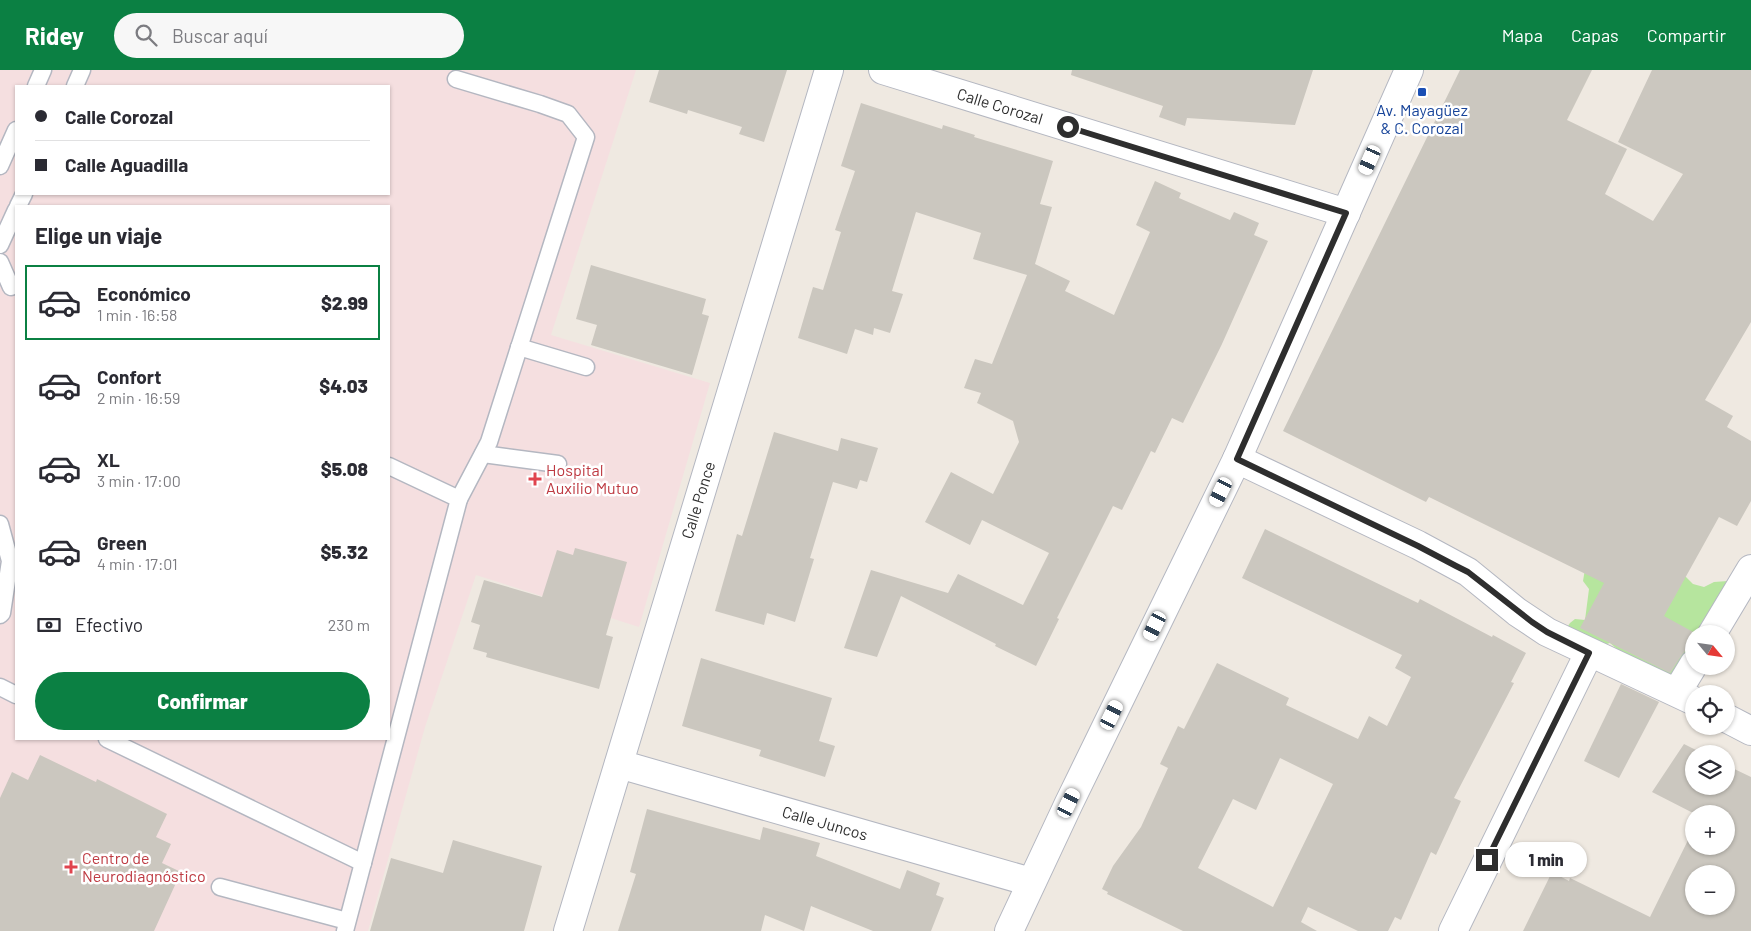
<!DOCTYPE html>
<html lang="es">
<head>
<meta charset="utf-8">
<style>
  body { margin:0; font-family:Barlow,sans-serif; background:#f7f7f7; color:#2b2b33; height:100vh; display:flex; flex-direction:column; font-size:19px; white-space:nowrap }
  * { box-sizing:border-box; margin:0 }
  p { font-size:16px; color:#7c7c81 }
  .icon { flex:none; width:28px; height:28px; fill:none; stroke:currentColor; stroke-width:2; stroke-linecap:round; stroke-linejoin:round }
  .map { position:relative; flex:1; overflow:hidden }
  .sheet { position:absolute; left:15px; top:135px; width:375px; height:535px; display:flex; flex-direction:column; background:#fff; border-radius:0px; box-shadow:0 1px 4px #0004 }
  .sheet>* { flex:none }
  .hud { position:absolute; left:15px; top:15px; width:375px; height:110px; border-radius:0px; box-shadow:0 1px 4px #0004; display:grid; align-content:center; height:110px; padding:0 20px; background:#fff }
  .needle { width:32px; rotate:119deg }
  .controls { position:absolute; left:1685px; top:555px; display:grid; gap:10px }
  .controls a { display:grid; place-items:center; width:50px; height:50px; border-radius:50%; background:#fff; box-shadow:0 1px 4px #0004; font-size:25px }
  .end { position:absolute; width:22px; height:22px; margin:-11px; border:6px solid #2e2e2e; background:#fff; box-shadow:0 0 0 2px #fff }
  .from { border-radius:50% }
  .bubble { position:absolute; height:35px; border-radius:18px; background:#fff; box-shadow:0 1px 4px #0004; font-size:16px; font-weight:800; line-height:35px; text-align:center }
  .car { position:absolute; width:15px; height:30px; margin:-15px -8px; border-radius:6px; box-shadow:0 0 4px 1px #0007; background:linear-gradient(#fff 24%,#345 0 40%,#fff 0 76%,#345 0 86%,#fff 0) }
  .hud b { display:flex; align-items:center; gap:18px; height:48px; font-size:19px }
  .hud b+b { border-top:1px solid #e1e1e2 }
  .hud i { width:12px; height:12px; background:#2b2b33 }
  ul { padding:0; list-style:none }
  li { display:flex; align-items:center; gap:15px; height:75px; margin:0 10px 8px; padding:0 10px; border:2px solid transparent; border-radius:0px }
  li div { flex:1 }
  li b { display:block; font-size:19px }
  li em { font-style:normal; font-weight:800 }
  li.active { border-color:#0b8043 }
  li>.icon { width:45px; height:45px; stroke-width:1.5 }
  h2 { padding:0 20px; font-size:22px; line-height:60px }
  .pay { display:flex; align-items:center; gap:12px; height:55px; padding:0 20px; font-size:19px }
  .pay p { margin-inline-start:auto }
  .action { display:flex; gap:10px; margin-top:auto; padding:10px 20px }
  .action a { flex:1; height:58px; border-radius:30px; background:#0b8043; color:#fff; font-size:20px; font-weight:800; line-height:58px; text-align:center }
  header { display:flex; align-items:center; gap:30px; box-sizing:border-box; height:70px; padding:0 25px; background:#0b8043; color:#fff }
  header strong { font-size:24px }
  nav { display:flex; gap:28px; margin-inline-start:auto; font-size:18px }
  .search { width:350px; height:45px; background:#f7f7f7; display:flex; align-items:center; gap:12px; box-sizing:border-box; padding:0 18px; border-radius:28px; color:#7c7c81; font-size:19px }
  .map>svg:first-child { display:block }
  .medical { fill:#f5dfe0; fill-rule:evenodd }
  .green { fill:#b6e59e }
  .building { fill:#cbc7bf; fill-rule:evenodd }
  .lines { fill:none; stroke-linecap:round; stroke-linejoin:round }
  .service-casing { stroke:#b4b7c1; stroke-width:19 }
  .minor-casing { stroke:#b4b7c1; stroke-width:30 }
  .tertiary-casing { stroke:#b4b7c1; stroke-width:30 }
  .service { stroke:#fff; stroke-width:16 }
  .minor { stroke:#fff; stroke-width:28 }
  .tertiary { stroke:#fff; stroke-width:28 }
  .route { stroke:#2e2e2e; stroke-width:6 }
  .transit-dot { fill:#1a4fb4; stroke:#fff; stroke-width:2 }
  .health-dot { fill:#e0444e; stroke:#fff; stroke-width:2 }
  .labels { text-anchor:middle; stroke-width:5; stroke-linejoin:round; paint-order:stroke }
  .street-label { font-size:16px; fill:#2e2e2e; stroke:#fff }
  .transit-label { font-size:16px; fill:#164399; stroke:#fff }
  .health-label { font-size:16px; fill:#be3a42; stroke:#fff; text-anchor:start }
</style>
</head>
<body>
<header>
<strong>Ridey</strong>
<div class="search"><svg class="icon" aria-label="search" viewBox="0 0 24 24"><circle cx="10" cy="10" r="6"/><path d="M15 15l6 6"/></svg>Buscar aquí</div>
<nav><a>Mapa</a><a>Capas</a><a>Compartir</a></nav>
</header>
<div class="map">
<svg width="1751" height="861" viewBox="0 0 1751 861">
  <rect width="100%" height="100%" fill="#efe9e1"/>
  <path class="medical" d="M 0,0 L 636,0 L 551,265 L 710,313 L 639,557 L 476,505 L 425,657 L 368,861 L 0,861 ZM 16,16 L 389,16 L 389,124 L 16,124 ZM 16,136 L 389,136 L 389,669 L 16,669 Z"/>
  <polygon class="green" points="1587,487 1686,507 1693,514 1704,517 1714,512 1728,511 1725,564 1694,564 1694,596 1708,596 1705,603 1691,615 1630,590 1610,573 1600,576 1566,559 1570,553 1575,549 1585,550 1589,519 1583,511"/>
  <g class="building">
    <polygon points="659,0 787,0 764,72 739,64 742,57 688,40 687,44 649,32"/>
    <polygon points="1072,0 1313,0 1295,55 1187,48 1185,56 1159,47 1163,36 1071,5"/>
    <polygon points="1460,0 1592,0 1567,50 1627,79 1605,124 1653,151 1683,104 1618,72 1652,0 1751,0 1751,252 1705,330 1733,346 1727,357 1751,371 1751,431 1737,456 1719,447 1664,546 1695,563 1686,580 1681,586 1670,603 1580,558 1604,513 1429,427 1426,432 1283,361"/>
    <polygon points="861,33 942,59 943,55 975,65 974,67 1053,91 1040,134 1052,137 1035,194 1070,211 1065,221 1114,245 1150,162 1136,155 1155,111 1181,123 1179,128 1230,150 1234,142 1259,153 1254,165 1268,171 1222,274 1183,353 1172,348 1155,383 1151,381 1122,440 1113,436 1057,548 1059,549 1036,596 995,576 996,574 901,526 877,587 844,578 871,500 948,523 958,504 1023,535 1049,483 982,450 970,475 925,452 951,402 993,424 1019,372 1013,351 977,333 981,323 964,318 975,289 992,294 1027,205 973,189 981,163 916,142 892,221 903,224 890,263 874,258 873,265 855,259 847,284 798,268 813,217 823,220 841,162 835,160 855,101 841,96"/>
    <polygon points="591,195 706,229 702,244 709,246 692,305 591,275 597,255 576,249"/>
    <polygon points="774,362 838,381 841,368 878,378 867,412 860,410 857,419 833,412 810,488 814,489 795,552 767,543 764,555 715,541 737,464 742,466"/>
    <path d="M 1265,459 L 1418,533 L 1420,529 L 1492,567 L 1493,565 L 1526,583 L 1511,612 L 1514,613 L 1454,728 L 1461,731 L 1436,785 L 1431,782 L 1401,850 L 1395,847 L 1388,861 L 1358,861 L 1308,837 L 1301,852 L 1317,861 L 1183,861 L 1107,824 L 1108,822 L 1102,819 L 1113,796 L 1141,757 L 1168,698 L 1160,694 L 1178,656 L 1184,659 L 1217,593 L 1289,628 L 1286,635 L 1358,669 L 1369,646 L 1387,656 L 1411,607 L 1395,598 L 1402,585 L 1242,508 ZM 1280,688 L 1333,714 L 1273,837 L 1198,798 L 1233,729 L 1256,740 Z"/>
    <polygon points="575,478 627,492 606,565 613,567 599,619 486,587 487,583 473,579 480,555 471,552 484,510 542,527 557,480 573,485"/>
    <polygon points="701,588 832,628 819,671 835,676 825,707 759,686 761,680 682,656"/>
    <polygon points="1621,614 1659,632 1619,708 1584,691"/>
    <path d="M 1684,674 L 1704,684 L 1694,684 L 1694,716 L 1726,716 L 1726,695 L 1751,707 L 1751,861 L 1523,861 L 1552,802 L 1569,811 L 1570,808 L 1650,847 L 1694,758 L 1694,776 L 1726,776 L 1726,744 L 1695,744 L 1652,722 ZM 1694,804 L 1726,804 L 1726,836 L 1694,836 Z"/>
    <polygon points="40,685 96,712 97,709 167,744 156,767 171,774 162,793 181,802 154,861 0,861 0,728 12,702 28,710"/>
    <polygon points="647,739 760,770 763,757 820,773 816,786 900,819 907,800 940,813 936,825 944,828 931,861 873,861 811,836 804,861 765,845 761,861 618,861 636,804 630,802"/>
    <polygon points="453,770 542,796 524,861 370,861 391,788 443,803"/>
  </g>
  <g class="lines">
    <defs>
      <g id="service">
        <polyline points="456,9 540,34 568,44 586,67 489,372 459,429"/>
        <polyline points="36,16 43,0"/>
        <polyline points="75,16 82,0"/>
        <polyline points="0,96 16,60"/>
        <polyline points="18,136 24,124"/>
        <polyline points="0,175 16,140"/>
        <polyline points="0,192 11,217"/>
        <polyline points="519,277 586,297"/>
        <polyline points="483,384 558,394"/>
        <polyline points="0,454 10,491 2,543 0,545"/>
        <polyline points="0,617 16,625"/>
        <polyline points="107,669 363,793"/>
        <polyline points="220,817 347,851"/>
        <polyline points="345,861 459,429 389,396"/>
      </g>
      <g id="minor">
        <polyline points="883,0 1346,143"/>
        <polyline points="1237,389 1418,475 1468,502 1517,542 1547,562 1694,631"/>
        <polyline points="1712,564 1751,499"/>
        <polyline points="1677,622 1694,594"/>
        <polyline points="1726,648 1751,661"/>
        <polyline points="619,694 1031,812"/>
        <polyline points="568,861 829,0"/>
        <polyline points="1453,861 1589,583"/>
      </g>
      <polyline id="tertiary" points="1009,861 1069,733 1237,389 1409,0"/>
    </defs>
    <use href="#service" class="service-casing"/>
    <use href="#minor" class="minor-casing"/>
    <use href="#tertiary" class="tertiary-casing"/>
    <use href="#service" class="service"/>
    <use href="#minor" class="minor"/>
    <use href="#tertiary" class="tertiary"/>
  </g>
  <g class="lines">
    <polyline class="route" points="1068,57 1346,143 1237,389 1418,476 1456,496 1468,502 1532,552 1547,562 1589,583 1487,790"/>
  </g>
  <rect class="transit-dot" x="1417" y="17" width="10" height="10" rx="2.5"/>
  <g class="health-dot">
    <path d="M532.5 401.5h5v5h5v5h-5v5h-5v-5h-5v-5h5z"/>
    <path d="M68.5 789.5h5v5h5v5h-5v5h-5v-5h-5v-5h5z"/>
  </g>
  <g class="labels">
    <g class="street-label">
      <text transform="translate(1000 36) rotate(17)" y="6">Calle Corozal</text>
      <text transform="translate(698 430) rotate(-73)" y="6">Calle Ponce</text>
      <text transform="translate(825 753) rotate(16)" y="6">Calle Juncos</text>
    </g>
    <g class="transit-label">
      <text x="1422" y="46">Av. Mayagüez<tspan x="1422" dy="18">&amp; C. Corozal</tspan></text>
    </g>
    <g class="health-label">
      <text x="546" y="406">Hospital<tspan x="546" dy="18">Auxilio Mutuo</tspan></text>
      <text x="82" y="794">Centro de<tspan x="82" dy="18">Neurodiagnóstico</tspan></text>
    </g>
  </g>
</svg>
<div class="controls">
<a><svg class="needle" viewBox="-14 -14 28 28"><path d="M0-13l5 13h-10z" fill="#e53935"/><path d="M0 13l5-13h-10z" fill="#7c7c81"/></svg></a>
<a><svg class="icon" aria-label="locate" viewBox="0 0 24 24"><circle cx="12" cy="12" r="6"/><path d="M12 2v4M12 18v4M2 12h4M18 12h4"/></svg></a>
<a><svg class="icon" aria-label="layers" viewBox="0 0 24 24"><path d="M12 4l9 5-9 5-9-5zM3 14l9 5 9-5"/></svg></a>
<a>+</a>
<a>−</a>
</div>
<i class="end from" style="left:1068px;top:57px"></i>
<i class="end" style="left:1487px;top:790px"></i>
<div class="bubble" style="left:1505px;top:772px;width:82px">1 min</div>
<i class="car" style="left:1370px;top:90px;rotate:204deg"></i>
<i class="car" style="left:1221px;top:422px;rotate:206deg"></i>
<i class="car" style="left:1155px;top:556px;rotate:206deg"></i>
<i class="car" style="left:1112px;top:645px;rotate:26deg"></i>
<i class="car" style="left:1069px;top:733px;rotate:26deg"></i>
<div class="hud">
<b><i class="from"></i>Calle Corozal</b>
<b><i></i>Calle Aguadilla</b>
</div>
<section class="sheet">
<h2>Elige un viaje</h2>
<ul>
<li class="active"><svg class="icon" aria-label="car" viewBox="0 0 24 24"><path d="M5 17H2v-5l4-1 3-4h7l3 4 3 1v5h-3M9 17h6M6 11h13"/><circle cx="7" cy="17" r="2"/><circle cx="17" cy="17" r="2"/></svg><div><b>Económico</b><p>1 min · 16:58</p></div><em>$2.99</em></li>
<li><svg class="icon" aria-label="car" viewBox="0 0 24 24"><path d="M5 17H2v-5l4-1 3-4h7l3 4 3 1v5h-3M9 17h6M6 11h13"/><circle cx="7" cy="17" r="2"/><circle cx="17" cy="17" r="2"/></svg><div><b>Confort</b><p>2 min · 16:59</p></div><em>$4.03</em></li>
<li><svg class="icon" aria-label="car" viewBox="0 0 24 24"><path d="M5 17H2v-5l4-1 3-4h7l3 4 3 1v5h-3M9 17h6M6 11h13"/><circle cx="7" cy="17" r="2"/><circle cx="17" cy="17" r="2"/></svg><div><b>XL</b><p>3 min · 17:00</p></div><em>$5.08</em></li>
<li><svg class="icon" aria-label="car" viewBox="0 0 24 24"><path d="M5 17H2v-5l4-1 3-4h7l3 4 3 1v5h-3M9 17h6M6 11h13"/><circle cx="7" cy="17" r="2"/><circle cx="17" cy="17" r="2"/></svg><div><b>Green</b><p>4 min · 17:01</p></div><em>$5.32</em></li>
</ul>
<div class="pay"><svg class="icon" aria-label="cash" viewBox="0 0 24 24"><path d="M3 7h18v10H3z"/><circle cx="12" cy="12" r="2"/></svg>Efectivo<p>230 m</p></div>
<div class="action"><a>Confirmar</a></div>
</section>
</div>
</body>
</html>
